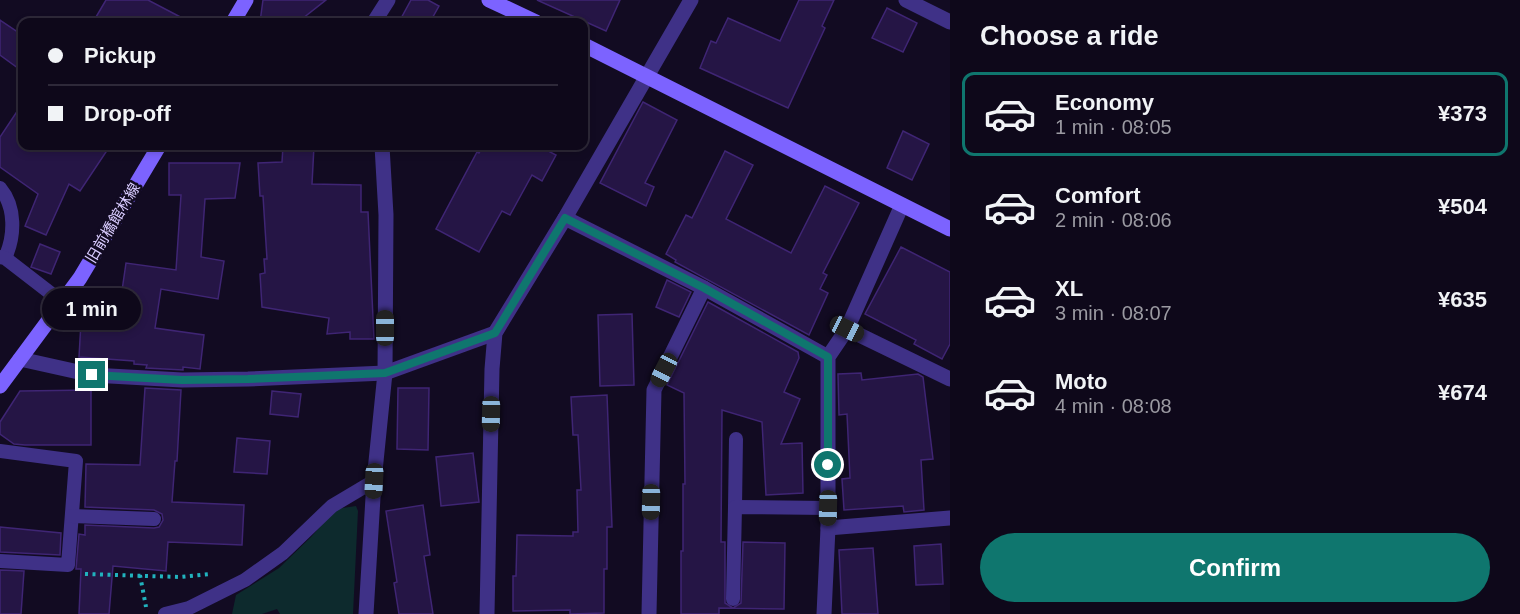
<!DOCTYPE html>
<html lang="en">
<head>
<meta charset="utf-8">
<style>
  body { margin:0; font-family:Arial,"Noto Sans JP",sans-serif; background:#1c1627; color:#f1f3f6; height:100vh; display:flex; flex-direction:column; font-size:22px; white-space:nowrap }
  * { box-sizing:border-box; margin:0 }
  p { font-size:20px; color:#9b9aa2 }
  .icon { flex:none; width:33px; height:33px; fill:none; stroke:currentColor; stroke-width:2; stroke-linecap:round; stroke-linejoin:round }
  .map { position:relative; flex:1; overflow:hidden }
  .panel { display:flex; flex-direction:column; background:#0e081a; width:570px }
  .panel>* { flex:none }
  .banner { position:absolute; left:18px; top:18px; width:570px; height:132px; border-radius:12px; box-shadow:0 3px 9px #0003,0 0 0 2px #2e2939; display:grid; align-content:center; height:132px; padding:0 30px; background:#0e081a }
  .end { position:absolute; width:27px; height:27px; margin:-14px; border:8px solid #0f766e; background:#fff; box-shadow:0 0 0 3px #fff }
  .from { border-radius:50% }
  .bubble { position:absolute; height:42px; border-radius:21px; background:#0e081a; box-shadow:0 3px 9px #0003,0 0 0 2px #2e2939; font-size:20px; font-weight:800; line-height:42px; text-align:center }
  .car { position:absolute; width:18px; height:36px; margin:-18px -9px; border-radius:8px; box-shadow:0 0 4px 2px #0007; background:linear-gradient(#222 24%,#8ab4d8 0 40%,#222 0 76%,#8ab4d8 0 86%,#222 0) }
  .banner b { display:flex; align-items:center; gap:21px; height:57px; font-size:22px }
  .banner b+b { border-top:2px solid #2e2939 }
  .banner i { width:15px; height:15px; background:#f1f3f6 }
  ul { padding:0; list-style:none }
  li { display:flex; align-items:center; gap:18px; height:84px; margin:0 12px 9px; padding:0 18px; border:3px solid transparent; border-radius:12px }
  li div { flex:1 }
  li b { display:block; font-size:22px }
  li em { font-style:normal; font-weight:800 }
  li.active { border-color:#0f766e }
  li>.icon { width:54px; height:54px; stroke-width:1.5 }
  h2 { padding:0 30px; font-size:27px; line-height:72px }
  .action { display:flex; gap:12px; margin-top:auto; padding:12px 30px }
  .action a { flex:1; height:69px; border-radius:36px; background:#0f766e; color:#fff; font-size:24px; font-weight:800; line-height:69px; text-align:center }
  main { display:flex; flex:1; min-height:0 }
  .map>svg:first-child { display:block }
  .green { fill:#0d2a2d }
  .building { fill:#251545; stroke:#3f2574; stroke-width:1.5 }
  .lines { fill:none; stroke-linecap:round; stroke-linejoin:round }
  .path { stroke:#21b3be; stroke-width:4; stroke-dasharray:3 4.5; stroke-linecap:butt }
  .lane { stroke:#3f3187; stroke-width:14 }
  .street { stroke:#3f3187; stroke-width:15 }
  .secondary { stroke:#7c63ff; stroke-width:15 }
  .route { stroke:#0f766e; stroke-width:8 }
  .labels { text-anchor:middle; stroke-width:5; stroke-linejoin:round; paint-order:stroke }
  .street-label { font-size:15px; fill:#d9ccff; stroke:#120b22 }
</style>
</head>
<body>
<main>
<div class="map">
<svg width="950" height="614" viewBox="0 0 950 614">
  <rect width="100%" height="100%" fill="#120b22"/>
  <polygon class="green" points="356,506 358,511 353,614 280,614 277,609 262,614 232,614 236,595 279,568 311,537 336,509"/>
  <g class="building">
    <polygon points="106,0 148,0 190,22 93,22"/>
    <polygon points="263,0 326,0 298,22 260,22"/>
    <polygon points="411,0 428,0 439,6 430,22 399,22"/>
    <polygon points="537,0 620,0 606,31"/>
    <polygon points="799,0 834,0 822,26 825,28 788,108 700,68 711,41 716,43 728,18 780,41"/>
    <polygon points="887,8 917,23 903,52 872,38"/>
    <polygon points="0,20 22,35 22,71 0,55"/>
    <polygon points="643,102 677,120 645,183 654,187 646,206 600,183"/>
    <polygon points="22,104 22,146 110,146 80,191 69,184 46,235 25,226 38,194 0,167 0,137"/>
    <polygon points="903,131 929,144 912,180 887,168"/>
    <polygon points="283,146 314,146 312,184 361,185 361,212 368,212 374,339 350,339 350,332 327,334 329,318 262,307 260,274 265,273 264,259 267,259 263,196 260,196 258,163 282,162"/>
    <polygon points="483,146 539,146 556,155 542,181 532,175 510,215 502,211 479,252 436,229 477,152 479,153"/>
    <polygon points="725,151 753,165 726,219 791,253 825,186 859,203 823,273 827,275 820,289 828,293 809,335 675,262 676,260 666,254 686,215 692,218"/>
    <polygon points="169,163 240,163 235,198 205,199 201,257 224,261 218,299 161,289 155,328 204,335 200,369 183,367 183,370 146,368 147,365 134,364 134,361 79,357 81,322 117,325 126,263 176,270 181,195 169,195"/>
    <polygon points="40,244 60,252 51,274 31,267"/>
    <polygon points="901,247 950,272 950,344 942,359 914,344 916,340 865,314"/>
    <polygon points="667,280 691,292 679,317 656,307"/>
    <polygon points="708,302 798,352 799,358 784,392 800,399 781,444 802,443 803,493 766,495 762,422 722,410 721,542 725,542 725,603 733,608 741,603 743,542 785,543 784,609 719,608 719,614 681,614 681,551 683,551 683,484 685,484 684,393 667,385"/>
    <polygon points="632,314 634,385 600,386 598,315"/>
    <polygon points="861,373 862,380 918,374 923,377 933,459 921,460 924,510 904,512 903,506 844,510 842,479 850,478 847,414 839,415 838,374"/>
    <polygon points="145,388 181,390 177,461 175,461 172,502 244,505 242,545 168,542 166,571 113,566 109,614 79,614 81,569 76,569 79,534 85,535 85,525 154,528 159,527 163,520 162,514 154,510 85,507 86,464 140,465"/>
    <polygon points="398,388 429,388 428,450 397,449"/>
    <polygon points="91,390 91,445 25,445 14,444 0,434 0,422 20,391"/>
    <polygon points="272,391 301,394 298,417 270,414"/>
    <polygon points="607,395 612,527 607,527 607,569 604,569 604,613 570,614 570,610 513,611 513,576 516,576 517,535 573,536 573,532 578,532 577,490 581,490 578,435 573,435 571,397"/>
    <polygon points="237,438 270,441 267,474 234,472"/>
    <polygon points="473,453 479,502 441,506 436,457"/>
    <polygon points="423,505 430,555 424,556 433,614 399,614 394,583 397,582 386,511"/>
    <polygon points="0,527 61,533 60,555 0,552"/>
    <polygon points="941,544 943,584 916,585 914,546"/>
    <polygon points="873,548 878,614 842,614 839,550"/>
    <polygon points="0,570 24,571 21,614 0,614"/>
  </g>
  <g class="lines">
    <g class="path">
      <polyline points="85,574 180,577 210,574"/>
      <polyline points="140,575 146,607"/>
    </g>
    <g class="lane">
      <path d="M 0,188 C 16,207 15,236 5,258"/>
      <polyline points="0,257 5,258 62,302"/>
      <polyline points="0,451 76,461 68,565 0,561"/>
      <polyline points="735,507 736,439"/>
      <polyline points="72,516 154,519"/>
      <polyline points="733,599 735,507 828,508"/>
      <polyline points="165,614 189,608 245,580 283,553 332,506 374,481"/>
    </g>
    <g class="street">
      <polyline points="906,0 950,22"/>
      <polyline points="374,22 388,0"/>
      <polyline points="565,218 704,288 828,357"/>
      <polyline points="847,329 950,379"/>
      <polyline points="20,359 92,375 182,380 248,379 385,373 495,333"/>
      <polyline points="828,528 950,518"/>
      <polyline points="366,614 374,481 385,373 386,215 382,146"/>
      <polyline points="487,614 492,369 495,333 565,218 691,0"/>
      <polyline points="649,614 654,390 704,288"/>
      <polyline points="824,614 828,528 828,357 847,329 902,205"/>
    </g>
    <g class="secondary">
      <polyline points="489,0 536,22"/>
      <polyline points="233,22 246,0"/>
      <polyline points="584,45 950,229"/>
      <polyline points="0,386 80,278 159,146"/>
    </g>
  </g>
  <g class="lines">
    <polyline class="route" points="92,375 182,380 248,379 385,373 495,333 565,218 704,288 828,357 828,465"/>
  </g>
  <g class="labels">
    <g class="street-label">
      <text transform="translate(113 223) rotate(-59)" y="5">旧前橋館林線</text>
    </g>
  </g>
</svg>
<i class="end from" style="left:828px;top:465px"></i>
<i class="end" style="left:92px;top:375px"></i>
<div class="bubble" style="left:42px;top:288px;width:99px">1 min</div>
<i class="car" style="left:385px;top:328px;rotate:0deg"></i>
<i class="car" style="left:847px;top:329px;rotate:116deg"></i>
<i class="car" style="left:664px;top:370px;rotate:207deg"></i>
<i class="car" style="left:491px;top:414px;rotate:181deg"></i>
<i class="car" style="left:374px;top:481px;rotate:183deg"></i>
<i class="car" style="left:651px;top:502px;rotate:181deg"></i>
<i class="car" style="left:828px;top:508px;rotate:181deg"></i>
<div class="banner">
<b><i class="from"></i>Pickup</b>
<b><i></i>Drop-off</b>
</div>
</div>
<section class="panel">
<h2>Choose a ride</h2>
<ul>
<li class="active"><svg class="icon" aria-label="car" viewBox="0 0 24 24"><path d="M5 17H2v-5l4-1 3-4h7l3 4 3 1v5h-3M9 17h6M6 11h13"/><circle cx="7" cy="17" r="2"/><circle cx="17" cy="17" r="2"/></svg><div><b>Economy</b><p>1 min · 08:05</p></div><em>¥373</em></li>
<li><svg class="icon" aria-label="car" viewBox="0 0 24 24"><path d="M5 17H2v-5l4-1 3-4h7l3 4 3 1v5h-3M9 17h6M6 11h13"/><circle cx="7" cy="17" r="2"/><circle cx="17" cy="17" r="2"/></svg><div><b>Comfort</b><p>2 min · 08:06</p></div><em>¥504</em></li>
<li><svg class="icon" aria-label="car" viewBox="0 0 24 24"><path d="M5 17H2v-5l4-1 3-4h7l3 4 3 1v5h-3M9 17h6M6 11h13"/><circle cx="7" cy="17" r="2"/><circle cx="17" cy="17" r="2"/></svg><div><b>XL</b><p>3 min · 08:07</p></div><em>¥635</em></li>
<li><svg class="icon" aria-label="car" viewBox="0 0 24 24"><path d="M5 17H2v-5l4-1 3-4h7l3 4 3 1v5h-3M9 17h6M6 11h13"/><circle cx="7" cy="17" r="2"/><circle cx="17" cy="17" r="2"/></svg><div><b>Moto</b><p>4 min · 08:08</p></div><em>¥674</em></li>
</ul>
<div class="action"><a>Confirm</a></div>
</section>
</main>
</body>
</html>
